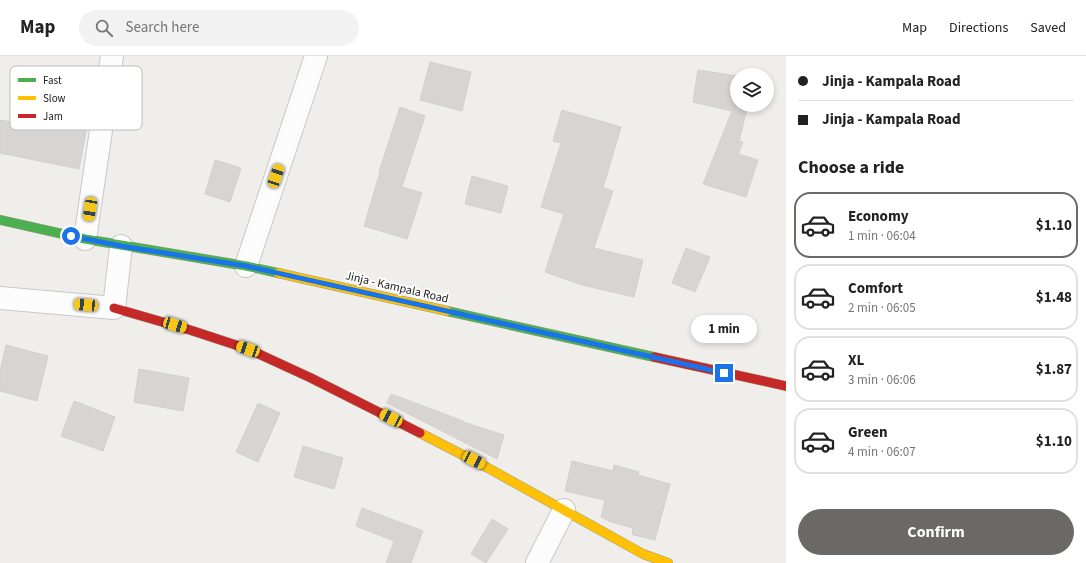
<!DOCTYPE html>
<html lang="en">
<head>
<meta charset="utf-8">
<style>
  body { margin:0; font-family:"Source Sans 3",sans-serif; background:#f2f2f2; color:#222; height:100vh; display:flex; flex-direction:column; font-size:15px; white-space:nowrap }
  * { box-sizing:border-box; margin:0 }
  p { font-size:13px; color:#767676 }
  .icon { flex:none; width:22px; height:22px; fill:none; stroke:currentColor; stroke-width:2; stroke-linecap:round; stroke-linejoin:round }
  .map { position:relative; flex:1; overflow:hidden }
  .sheet { display:flex; flex-direction:column; background:#fff; width:300px }
  .sheet>* { flex:none }
  .hud { display:grid; align-content:center; height:88px; padding:0 12px; background:#fff }
  .tools { position:absolute; left:730px; top:12px; display:grid; gap:8px }
  .tools a { display:grid; place-items:center; width:44px; height:44px; border-radius:50%; background:#fff; box-shadow:0 2px 6px #0003; font-size:20px }
  .end { position:absolute; width:18px; height:18px; margin:-9px; border:5px solid #1a73e8; background:#fff; box-shadow:0 0 0 2px #fff }
  .from { border-radius:50% }
  .bubble { position:absolute; height:28px; border-radius:14px; background:#fff; box-shadow:0 2px 6px #0003; font-size:13px; font-weight:700; line-height:28px; text-align:center }
  .car { position:absolute; width:12px; height:24px; margin:-12px -6px; border-radius:5px; box-shadow:0 0 3px 1px #0007; background:linear-gradient(#f5c518 24%,#345 0 40%,#f5c518 0 76%,#345 0 86%,#f5c518 0) }
  .hud b { display:flex; align-items:center; gap:14px; height:38px; font-size:15px }
  .hud b+b { border-top:1px solid #e0e0e0 }
  .hud i { width:10px; height:10px; background:#222 }
  ul { padding:0; list-style:none }
  li { display:flex; align-items:center; gap:12px; height:66px; margin:0 8px 6px; padding:0 4px; border:2px solid #e0e0e0; border-radius:16px }
  li div { flex:1 }
  li b { display:block; font-size:15px }
  li em { font-style:normal; font-weight:700 }
  li.active { border-color:#6a6968 }
  li>.icon { width:36px; height:36px; stroke-width:1.5 }
  h2 { padding:0 12px; font-size:18px; line-height:48px }
  .action { display:flex; gap:8px; margin-top:auto; padding:8px 12px }
  .action a { flex:1; height:46px; border-radius:24px; background:#6a6968; color:#fff; font-size:16px; font-weight:700; line-height:46px; text-align:center }
  header { display:flex; align-items:center; gap:24px; box-sizing:border-box; height:56px; padding:0 20px; background:#fff; border-bottom:1px solid #e0e0e0 }
  header strong { font-size:19px }
  nav { display:flex; gap:22px; margin-inline-start:auto; font-size:14px }
  .search { width:280px; height:36px; background:#f2f2f2; display:flex; align-items:center; gap:10px; box-sizing:border-box; padding:0 14px; border-radius:22px; color:#767676; font-size:15px }
  main { display:flex; flex:1; min-height:0 }
  .map>svg:first-child { display:block }
  .building { fill:#d7d4d2; stroke:#d3d0cc }
  .lines { fill:none; stroke-linecap:round; stroke-linejoin:round }
  .street-casing { stroke:#c9c8c7; stroke-width:24 }
  .fast-casing { stroke:#999a82; stroke-width:10 }
  .slow-casing { stroke:#999a82; stroke-width:10 }
  .jam-casing { stroke:#999a82; stroke-width:10 }
  .street { stroke:#fdfcfc; stroke-width:22 }
  .fast { stroke:#4caf50; stroke-width:9 }
  .slow { stroke:#ffc107; stroke-width:9 }
  .jam { stroke:#c62828; stroke-width:9 }
  .route { stroke:#1a73e8; stroke-width:5 }
  .labels { text-anchor:middle; stroke-width:3.5; stroke-linejoin:round; paint-order:stroke }
  .street-label { font-size:12px; fill:#222; stroke:#fff }
  .key { fill:#fff; stroke:#bdbdbd; stroke-width:1 }
  .key-label { font-size:11px; fill:#222 }
</style>
</head>
<body>
<header>
<strong>Map</strong>
<div class="search"><svg class="icon" aria-label="search" viewBox="0 0 24 24"><circle cx="10" cy="10" r="6"/><path d="M15 15l6 6"/></svg>Search here</div>
<nav><a>Map</a><a>Directions</a><a>Saved</a></nav>
</header>
<main>
<div class="map">
<svg width="786" height="507" viewBox="0 0 786 507">
  <rect width="100%" height="100%" fill="#f0eeeb"/>
  <g class="building">
    <polygon points="430,6 471,16 462,55 420,44"/>
    <polygon points="698,14 737,20 737,49 748,49 739,85 743,86 738,98 758,104 746,141 703,128 732,55 693,46"/>
    <polygon points="22,43 91,49 79,113 0,97 0,64 18,67"/>
    <polygon points="400,51 425,60 402,131 422,137 407,183 364,170 380,116 379,116"/>
    <polygon points="562,54 621,71 603,132 613,135 594,192 643,204 634,241 582,229 545,216 564,158 541,151 561,87 553,85"/>
    <polygon points="215,104 241,112 230,146 205,138"/>
    <polygon points="472,120 508,130 501,157 465,148"/>
    <polygon points="686,192 710,201 695,236 672,227"/>
    <polygon points="6,289 48,300 37,345 0,335 0,315"/>
    <polygon points="139,313 189,322 183,355 134,346"/>
    <polygon points="391,338 463,365 463,366 504,379 497,403 387,347"/>
    <polygon points="74,345 115,361 103,395 61,380"/>
    <polygon points="258,347 280,357 258,406 236,396"/>
    <polygon points="303,390 343,402 334,433 294,421"/>
    <polygon points="572,405 613,415 614,409 639,416 638,419 670,428 655,484 634,479 632,478 633,472 611,466 601,461 605,444 565,435"/>
    <polygon points="362,452 423,475 411,507 386,507 394,485 356,470"/>
    <polygon points="492,463 508,473 486,507 471,498"/>
  </g>
  <g class="lines">
    <defs>
      <g id="street">
        <polyline points="85,183 112,0"/>
        <polyline points="246,210 316,0"/>
        <polyline points="0,242 114,252 121,190"/>
        <polyline points="537,507 564,454"/>
      </g>
      <g id="fast">
        <polyline points="0,164 85,183 246,210 278,217"/>
        <polyline points="447,255 654,301"/>
      </g>
      <g id="slow">
        <polyline points="278,217 447,255"/>
        <polyline points="420,377 488,412 643,498 668,507"/>
      </g>
      <g id="jam">
        <polyline points="114,252 190,274 248,293 311,322 420,377"/>
        <polyline points="654,301 786,330"/>
      </g>
    </defs>
    <use href="#street" class="street-casing"/>
    <use href="#fast" class="fast-casing"/>
    <use href="#slow" class="slow-casing"/>
    <use href="#jam" class="jam-casing"/>
    <use href="#street" class="street"/>
    <use href="#fast" class="fast"/>
    <use href="#slow" class="slow"/>
    <use href="#jam" class="jam"/>
  </g>
  <g class="lines">
    <polyline class="route" points="71,180 121,190 246,210 724,317"/>
  </g>
  <g class="labels">
    <g class="street-label">
      <text transform="translate(397 231) rotate(13)" y="4">Jinja - Kampala Road</text>
    </g>
  </g>
  <rect x="10" y="10" width="132" height="64" rx="6" class="key"/>
  <rect x="18" y="22" width="18" height="4" fill="#4caf50"/>
  <rect x="18" y="40" width="18" height="4" fill="#ffc107"/>
  <rect x="18" y="58" width="18" height="4" fill="#c62828"/>
  <g class="key-label">
    <text x="43" y="28">Fast</text>
    <text x="43" y="46">Slow</text>
    <text x="43" y="64">Jam</text>
  </g>
</svg>
<div class="tools">
<a><svg class="icon" aria-label="layers" viewBox="0 0 24 24"><path d="M12 4l9 5-9 5-9-5zM3 14l9 5 9-5"/></svg></a>
</div>
<i class="end from" style="left:71px;top:180px"></i>
<i class="end" style="left:724px;top:317px"></i>
<div class="bubble" style="left:691px;top:259px;width:66px">1 min</div>
<i class="car" style="left:276px;top:120px;rotate:19deg"></i>
<i class="car" style="left:90px;top:153px;rotate:189deg"></i>
<i class="car" style="left:86px;top:249px;rotate:275deg"></i>
<i class="car" style="left:175px;top:269px;rotate:106deg"></i>
<i class="car" style="left:248px;top:293px;rotate:289deg"></i>
<i class="car" style="left:391px;top:362px;rotate:297deg"></i>
<i class="car" style="left:474px;top:404px;rotate:117deg"></i>
</div>
<section class="sheet">
<div class="hud">
<b><i class="from"></i>Jinja - Kampala Road</b>
<b><i></i>Jinja - Kampala Road</b>
</div>
<h2>Choose a ride</h2>
<ul>
<li class="active"><svg class="icon" aria-label="car" viewBox="0 0 24 24"><path d="M5 17H2v-5l4-1 3-4h7l3 4 3 1v5h-3M9 17h6M6 11h13"/><circle cx="7" cy="17" r="2"/><circle cx="17" cy="17" r="2"/></svg><div><b>Economy</b><p>1 min · 06:04</p></div><em>$1.10</em></li>
<li><svg class="icon" aria-label="car" viewBox="0 0 24 24"><path d="M5 17H2v-5l4-1 3-4h7l3 4 3 1v5h-3M9 17h6M6 11h13"/><circle cx="7" cy="17" r="2"/><circle cx="17" cy="17" r="2"/></svg><div><b>Comfort</b><p>2 min · 06:05</p></div><em>$1.48</em></li>
<li><svg class="icon" aria-label="car" viewBox="0 0 24 24"><path d="M5 17H2v-5l4-1 3-4h7l3 4 3 1v5h-3M9 17h6M6 11h13"/><circle cx="7" cy="17" r="2"/><circle cx="17" cy="17" r="2"/></svg><div><b>XL</b><p>3 min · 06:06</p></div><em>$1.87</em></li>
<li><svg class="icon" aria-label="car" viewBox="0 0 24 24"><path d="M5 17H2v-5l4-1 3-4h7l3 4 3 1v5h-3M9 17h6M6 11h13"/><circle cx="7" cy="17" r="2"/><circle cx="17" cy="17" r="2"/></svg><div><b>Green</b><p>4 min · 06:07</p></div><em>$1.10</em></li>
</ul>
<div class="action"><a>Confirm</a></div>
</section>
</main>
</body>
</html>
